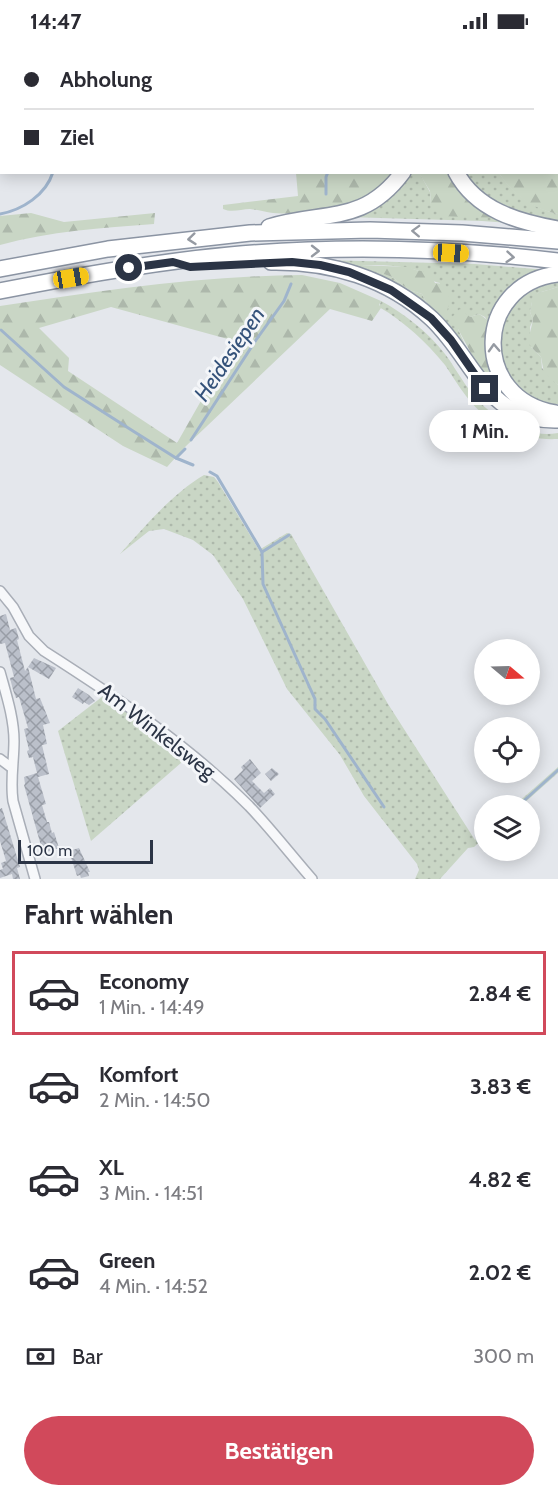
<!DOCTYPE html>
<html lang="de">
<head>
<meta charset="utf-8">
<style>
  body { margin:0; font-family:Cabin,sans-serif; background:#f7f7f7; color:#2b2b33; height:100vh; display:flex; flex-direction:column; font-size:22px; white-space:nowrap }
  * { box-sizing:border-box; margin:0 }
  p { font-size:20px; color:#7c7c81 }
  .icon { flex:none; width:33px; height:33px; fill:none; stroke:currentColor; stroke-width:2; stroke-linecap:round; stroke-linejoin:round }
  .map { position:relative; height:837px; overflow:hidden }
  .details { display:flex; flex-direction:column; background:#fff; flex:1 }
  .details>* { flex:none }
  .banner { position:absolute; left:0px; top:0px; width:558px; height:132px; box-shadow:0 3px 15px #0003; display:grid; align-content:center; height:132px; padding:0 24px; background:#fff }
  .needle { width:39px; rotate:109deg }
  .tools { position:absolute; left:474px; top:597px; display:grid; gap:12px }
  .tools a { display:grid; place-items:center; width:66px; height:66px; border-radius:50%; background:#fff; box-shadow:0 3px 15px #0003; font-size:30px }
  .scale { position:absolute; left:18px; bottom:15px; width:135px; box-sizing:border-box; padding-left:6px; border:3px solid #2b3445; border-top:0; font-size:16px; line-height:21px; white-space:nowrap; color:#2b3445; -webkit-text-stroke:4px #f4f6f9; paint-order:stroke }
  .end { position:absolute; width:27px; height:27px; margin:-14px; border:8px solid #2b3445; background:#fff; box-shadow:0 0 0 3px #fff }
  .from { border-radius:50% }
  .bubble { position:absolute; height:42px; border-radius:21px; background:#fff; box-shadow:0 3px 15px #0003; font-size:20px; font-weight:700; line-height:42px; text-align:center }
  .car { position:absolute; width:18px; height:36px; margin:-18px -9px; border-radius:8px; box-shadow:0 0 4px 2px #0007; background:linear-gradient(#f5c518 24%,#345 0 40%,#f5c518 0 76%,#345 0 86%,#f5c518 0) }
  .banner b { display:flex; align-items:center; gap:21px; height:57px; font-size:22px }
  .banner b+b { border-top:2px solid #e1e1e2 }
  .banner i { width:15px; height:15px; background:#2b2b33 }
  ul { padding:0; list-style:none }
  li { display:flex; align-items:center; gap:18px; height:84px; margin:0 12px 9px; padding:0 12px; border:3px solid transparent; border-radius:0px }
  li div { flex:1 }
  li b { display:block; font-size:22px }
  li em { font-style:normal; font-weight:700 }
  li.active { border-color:#d1495b }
  li>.icon { width:54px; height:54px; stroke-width:1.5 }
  h2 { padding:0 24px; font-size:27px; line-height:72px }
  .pay { display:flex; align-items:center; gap:15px; height:66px; padding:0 24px; font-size:22px }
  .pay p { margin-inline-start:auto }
  .action { display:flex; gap:12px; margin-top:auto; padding:12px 24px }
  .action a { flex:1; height:69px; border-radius:36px; background:#d1495b; color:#fff; font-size:24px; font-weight:700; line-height:69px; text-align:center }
  .status { display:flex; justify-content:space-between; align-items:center; height:42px; padding:0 30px; background:#fff; direction:ltr }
  .status svg { height:16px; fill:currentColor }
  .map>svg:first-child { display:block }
  .grass { fill:url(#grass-dots); fill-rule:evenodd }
  .forest { fill:url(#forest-firs); fill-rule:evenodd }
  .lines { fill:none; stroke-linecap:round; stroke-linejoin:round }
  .stream { stroke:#9fb4cc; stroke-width:3 }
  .building { fill:url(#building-cross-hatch) }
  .minor-casing { stroke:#a9aeb7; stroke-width:12 }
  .highway-casing { stroke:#8b94a3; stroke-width:18 }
  .minor { stroke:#f7f8fa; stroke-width:9 }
  .highway { stroke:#fff; stroke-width:15 }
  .oneway { stroke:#959aa2 }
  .route { stroke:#2b3445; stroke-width:8 }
  .labels { text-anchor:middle; stroke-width:6; stroke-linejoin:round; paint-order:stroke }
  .street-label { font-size:21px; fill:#2b3445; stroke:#f4f6f9 }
  .water-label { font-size:22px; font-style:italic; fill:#34527a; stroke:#f4f6f9 }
</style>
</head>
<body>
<div class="status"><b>14:47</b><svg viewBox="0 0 49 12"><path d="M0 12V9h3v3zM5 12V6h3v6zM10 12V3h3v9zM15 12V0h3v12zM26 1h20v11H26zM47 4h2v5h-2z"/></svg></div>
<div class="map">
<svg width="558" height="837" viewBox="0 0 558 837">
  <defs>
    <pattern id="grass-dots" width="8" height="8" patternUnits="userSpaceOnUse" patternTransform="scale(1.5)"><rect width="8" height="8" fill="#c9d6c5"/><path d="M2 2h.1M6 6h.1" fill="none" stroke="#adb8ab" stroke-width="1.8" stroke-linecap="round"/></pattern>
    <pattern id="forest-firs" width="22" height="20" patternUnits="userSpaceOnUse" patternTransform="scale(1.5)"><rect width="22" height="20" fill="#c9d6c5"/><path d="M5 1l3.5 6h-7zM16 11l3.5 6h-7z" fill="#adb8ab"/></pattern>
    <pattern id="building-cross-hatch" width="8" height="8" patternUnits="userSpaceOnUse" patternTransform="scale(1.5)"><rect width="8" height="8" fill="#bbc0ca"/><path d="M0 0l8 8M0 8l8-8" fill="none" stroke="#989da6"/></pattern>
  </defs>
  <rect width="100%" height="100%" fill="#e4e7ec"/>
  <g class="grass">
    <polygon points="0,0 55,1 2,2 0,129"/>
    <polygon points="419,130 430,150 431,163 493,171 525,182 482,179 346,175 408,131"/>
    <path d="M 465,131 L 499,131 C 512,151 534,167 558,172 L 558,179 C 525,172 481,164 465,131 Z"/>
    <path d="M 323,218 L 475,222 L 548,228 L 558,239 L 558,245 L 538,251 L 532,260 L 530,270 L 533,278 L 530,285 L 531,305 L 541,315 L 542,326 L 558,343 L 558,362 L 551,362 L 546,375 L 499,355 L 432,274 ZM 361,223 C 379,223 402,223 419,229 C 427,232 431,240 440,241 L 436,272 L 435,269 L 428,264 L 422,252 L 409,248 L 392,235 ZM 479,272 L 485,275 L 488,280 L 484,332 L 467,307 L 458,287 L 470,275 Z"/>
    <path d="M 381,259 C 405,272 428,290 445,312 C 452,321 458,332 465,342 C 485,372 521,397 558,391 L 558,397 C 521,399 488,383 466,354 C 458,344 452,333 445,323 C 426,300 405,280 379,265 Z"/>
    <path d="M 204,433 L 214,435 L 218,440 L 259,508 L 287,491 L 291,492 L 388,662 L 475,798 L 484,790 L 484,796 L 474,805 L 468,806 L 440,837 L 415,837 L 419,828 L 417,822 L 364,754 L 340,713 L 287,647 L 243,557 L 213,513 L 193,498 L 164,487 L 149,489 L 120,512 C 145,484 172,452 204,433 Z"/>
    <polygon points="107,651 189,714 91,799 58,689"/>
    <polygon points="558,725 558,731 522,763 515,763"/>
  </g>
  <g class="forest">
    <path d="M 557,53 L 558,53 L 558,172 C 533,167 512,152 499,131 L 556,130 Z"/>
    <path d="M 296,131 L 395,131 C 366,166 317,174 273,171 C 265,170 258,168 250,167 C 241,167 232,171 223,167 L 223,163 L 298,154 Z"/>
    <polygon points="419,131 453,131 493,171 490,176 441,174 431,163 430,149"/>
    <path d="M 31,171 L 64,180 L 155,171 L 154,182 C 102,186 50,189 0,203 L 0,174 Z"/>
    <path d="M 359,223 L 409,225 C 423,233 427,224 435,241 L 445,242 L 450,258 L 446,273 L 443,275 L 438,274 C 432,266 426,262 422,252 L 409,248 L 392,235 Z"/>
    <path d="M 302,233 L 340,241 L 381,259 L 379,263 L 381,266 L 372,279 L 330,267 L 186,404 L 167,425 L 123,404 L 0,323 L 0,264 C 100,249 200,234 302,233 ZM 111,265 L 235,299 L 177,401 L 68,329 L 69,316 L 39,286 Z"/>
    <polygon points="558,245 558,343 544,331 541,315 531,305 528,299 533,278 530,270 533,254 538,251"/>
    <path d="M 460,267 L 470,275 L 479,272 C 486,276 488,280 495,282 L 496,335 L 494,338 L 490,339 L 479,326 L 458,287 L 453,283 L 451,276 Z"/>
  </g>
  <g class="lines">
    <g class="stream">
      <polyline points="52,0 52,2"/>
      <polyline points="326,152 326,135 328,130"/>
      <path d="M 0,172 C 22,168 46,153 53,130"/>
      <polyline points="1,288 64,345 133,389 176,416 193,423"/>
      <polyline points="191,398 256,298 284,259 291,242"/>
      <polyline points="176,416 185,407"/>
      <polyline points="210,430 217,434 262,510 263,542 309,644 315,657 315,667 325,677 384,765"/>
      <polyline points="262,510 289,493"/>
      <polyline points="518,764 558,728"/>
      <polyline points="478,799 484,793"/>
    </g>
  </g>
  <g class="building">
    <polygon points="6,572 10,588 16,586 19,597 17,598 25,629 28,625 36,657 40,656 50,681 43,683 47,702 42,703 49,732 38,735 46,762 42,763 47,780 49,780 52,791 54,790 59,806 43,811 24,743 25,742 24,735 37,731 33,715 29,716 27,709 29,708 24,687 28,686 19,655 16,656 13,648 10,636 14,635 5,601 0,602 0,574"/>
    <polygon points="34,616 56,626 49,637 28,625"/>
    <polygon points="78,646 89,653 95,659 89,663 84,660 83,662 72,655"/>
    <polygon points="250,717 261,731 252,739 264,751 270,746 275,752 260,766 234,737 243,728 241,725"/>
    <polygon points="272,726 279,732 271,739 265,732"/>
    <polygon points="2,766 20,825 17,826 20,837 13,837 12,832 0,836 0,828 3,827 1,821 6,819 0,799 0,767"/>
    <polygon points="79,806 90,830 88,830 89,834 81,836 80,833 77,834 69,809"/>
  </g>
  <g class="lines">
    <defs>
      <g id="minor">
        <path d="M 0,549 L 13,565 L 29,594 L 44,609 C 116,655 188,703 249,764 C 271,787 291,813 312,837"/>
        <path d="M 0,630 C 6,652 14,676 14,699 C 14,719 10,739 13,759 L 35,837"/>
        <polyline points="0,717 12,726"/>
      </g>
      <g id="highway">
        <polyline points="556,17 558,17"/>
        <path d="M 456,130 C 476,168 518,180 558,187"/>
        <path d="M 269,185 C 323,168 363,184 403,130"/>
        <path d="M 271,220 C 330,219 388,236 432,277 C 475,318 486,380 558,378"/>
        <polyline points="0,227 108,207 250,191 370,188 462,191 558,199"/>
        <path d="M 0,249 C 76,234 153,220 230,213 C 338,203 450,206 558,219"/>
        <path d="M 555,371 C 471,357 473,242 558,232"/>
      </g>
    </defs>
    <use href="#minor" class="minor-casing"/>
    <use href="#highway" class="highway-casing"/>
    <use href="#minor" class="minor"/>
    <use href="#highway" class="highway"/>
  </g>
  <defs><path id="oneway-chevron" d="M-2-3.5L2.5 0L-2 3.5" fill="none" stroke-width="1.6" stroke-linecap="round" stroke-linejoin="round" transform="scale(1.5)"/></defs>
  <g class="oneway">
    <use href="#oneway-chevron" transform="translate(416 189) rotate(-178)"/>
    <use href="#oneway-chevron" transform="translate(192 197) rotate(174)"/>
    <use href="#oneway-chevron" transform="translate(315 209)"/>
    <use href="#oneway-chevron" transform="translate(510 215) rotate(5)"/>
    <use href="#oneway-chevron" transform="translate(494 306) rotate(-93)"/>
  </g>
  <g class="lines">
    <polyline class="route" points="129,226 173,220 190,225 292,220 320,223 349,230 391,248 431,276 451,298 485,347"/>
  </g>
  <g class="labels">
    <g class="street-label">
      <text transform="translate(157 689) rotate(38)" y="7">Am Winkelsweg</text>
    </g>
    <g class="water-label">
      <text transform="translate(229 312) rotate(-56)" y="8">Heidesiepen</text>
    </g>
  </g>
</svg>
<div class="tools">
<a><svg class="needle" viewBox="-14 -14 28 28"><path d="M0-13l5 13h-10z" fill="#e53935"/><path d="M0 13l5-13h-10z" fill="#7c7c81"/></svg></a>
<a><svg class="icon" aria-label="locate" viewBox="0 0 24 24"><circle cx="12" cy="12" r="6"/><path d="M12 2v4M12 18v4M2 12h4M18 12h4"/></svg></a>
<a><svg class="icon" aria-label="layers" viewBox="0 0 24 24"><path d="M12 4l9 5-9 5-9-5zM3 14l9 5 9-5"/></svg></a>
</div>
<div class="scale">100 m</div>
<i class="end from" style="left:129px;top:226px"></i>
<i class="end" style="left:485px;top:347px"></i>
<div class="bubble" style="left:429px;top:368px;width:111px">1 Min.</div>
<i class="car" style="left:451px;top:211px;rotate:93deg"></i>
<i class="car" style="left:71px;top:236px;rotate:81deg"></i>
<div class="banner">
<b><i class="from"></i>Abholung</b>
<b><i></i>Ziel</b>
</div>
</div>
<section class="details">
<h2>Fahrt wählen</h2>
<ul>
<li class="active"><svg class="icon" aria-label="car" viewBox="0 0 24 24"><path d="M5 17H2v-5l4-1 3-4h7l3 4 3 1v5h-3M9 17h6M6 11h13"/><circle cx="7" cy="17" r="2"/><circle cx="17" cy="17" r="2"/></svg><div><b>Economy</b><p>1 Min. · 14:49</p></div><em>2.84 €</em></li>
<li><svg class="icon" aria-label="car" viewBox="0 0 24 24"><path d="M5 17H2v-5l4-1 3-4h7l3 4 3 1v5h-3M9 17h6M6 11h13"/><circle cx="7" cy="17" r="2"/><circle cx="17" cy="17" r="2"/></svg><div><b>Komfort</b><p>2 Min. · 14:50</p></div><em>3.83 €</em></li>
<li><svg class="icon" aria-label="car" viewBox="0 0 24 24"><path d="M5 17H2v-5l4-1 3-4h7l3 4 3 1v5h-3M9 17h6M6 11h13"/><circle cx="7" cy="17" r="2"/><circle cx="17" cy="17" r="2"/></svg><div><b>XL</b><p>3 Min. · 14:51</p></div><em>4.82 €</em></li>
<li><svg class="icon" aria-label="car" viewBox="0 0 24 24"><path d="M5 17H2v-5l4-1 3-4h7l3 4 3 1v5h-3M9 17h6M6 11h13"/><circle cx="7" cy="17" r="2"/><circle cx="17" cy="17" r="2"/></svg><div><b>Green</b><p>4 Min. · 14:52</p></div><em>2.02 €</em></li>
</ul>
<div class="pay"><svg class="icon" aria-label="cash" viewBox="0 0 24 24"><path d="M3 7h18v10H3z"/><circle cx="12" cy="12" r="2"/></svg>Bar<p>300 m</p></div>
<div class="action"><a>Bestätigen</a></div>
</section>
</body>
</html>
